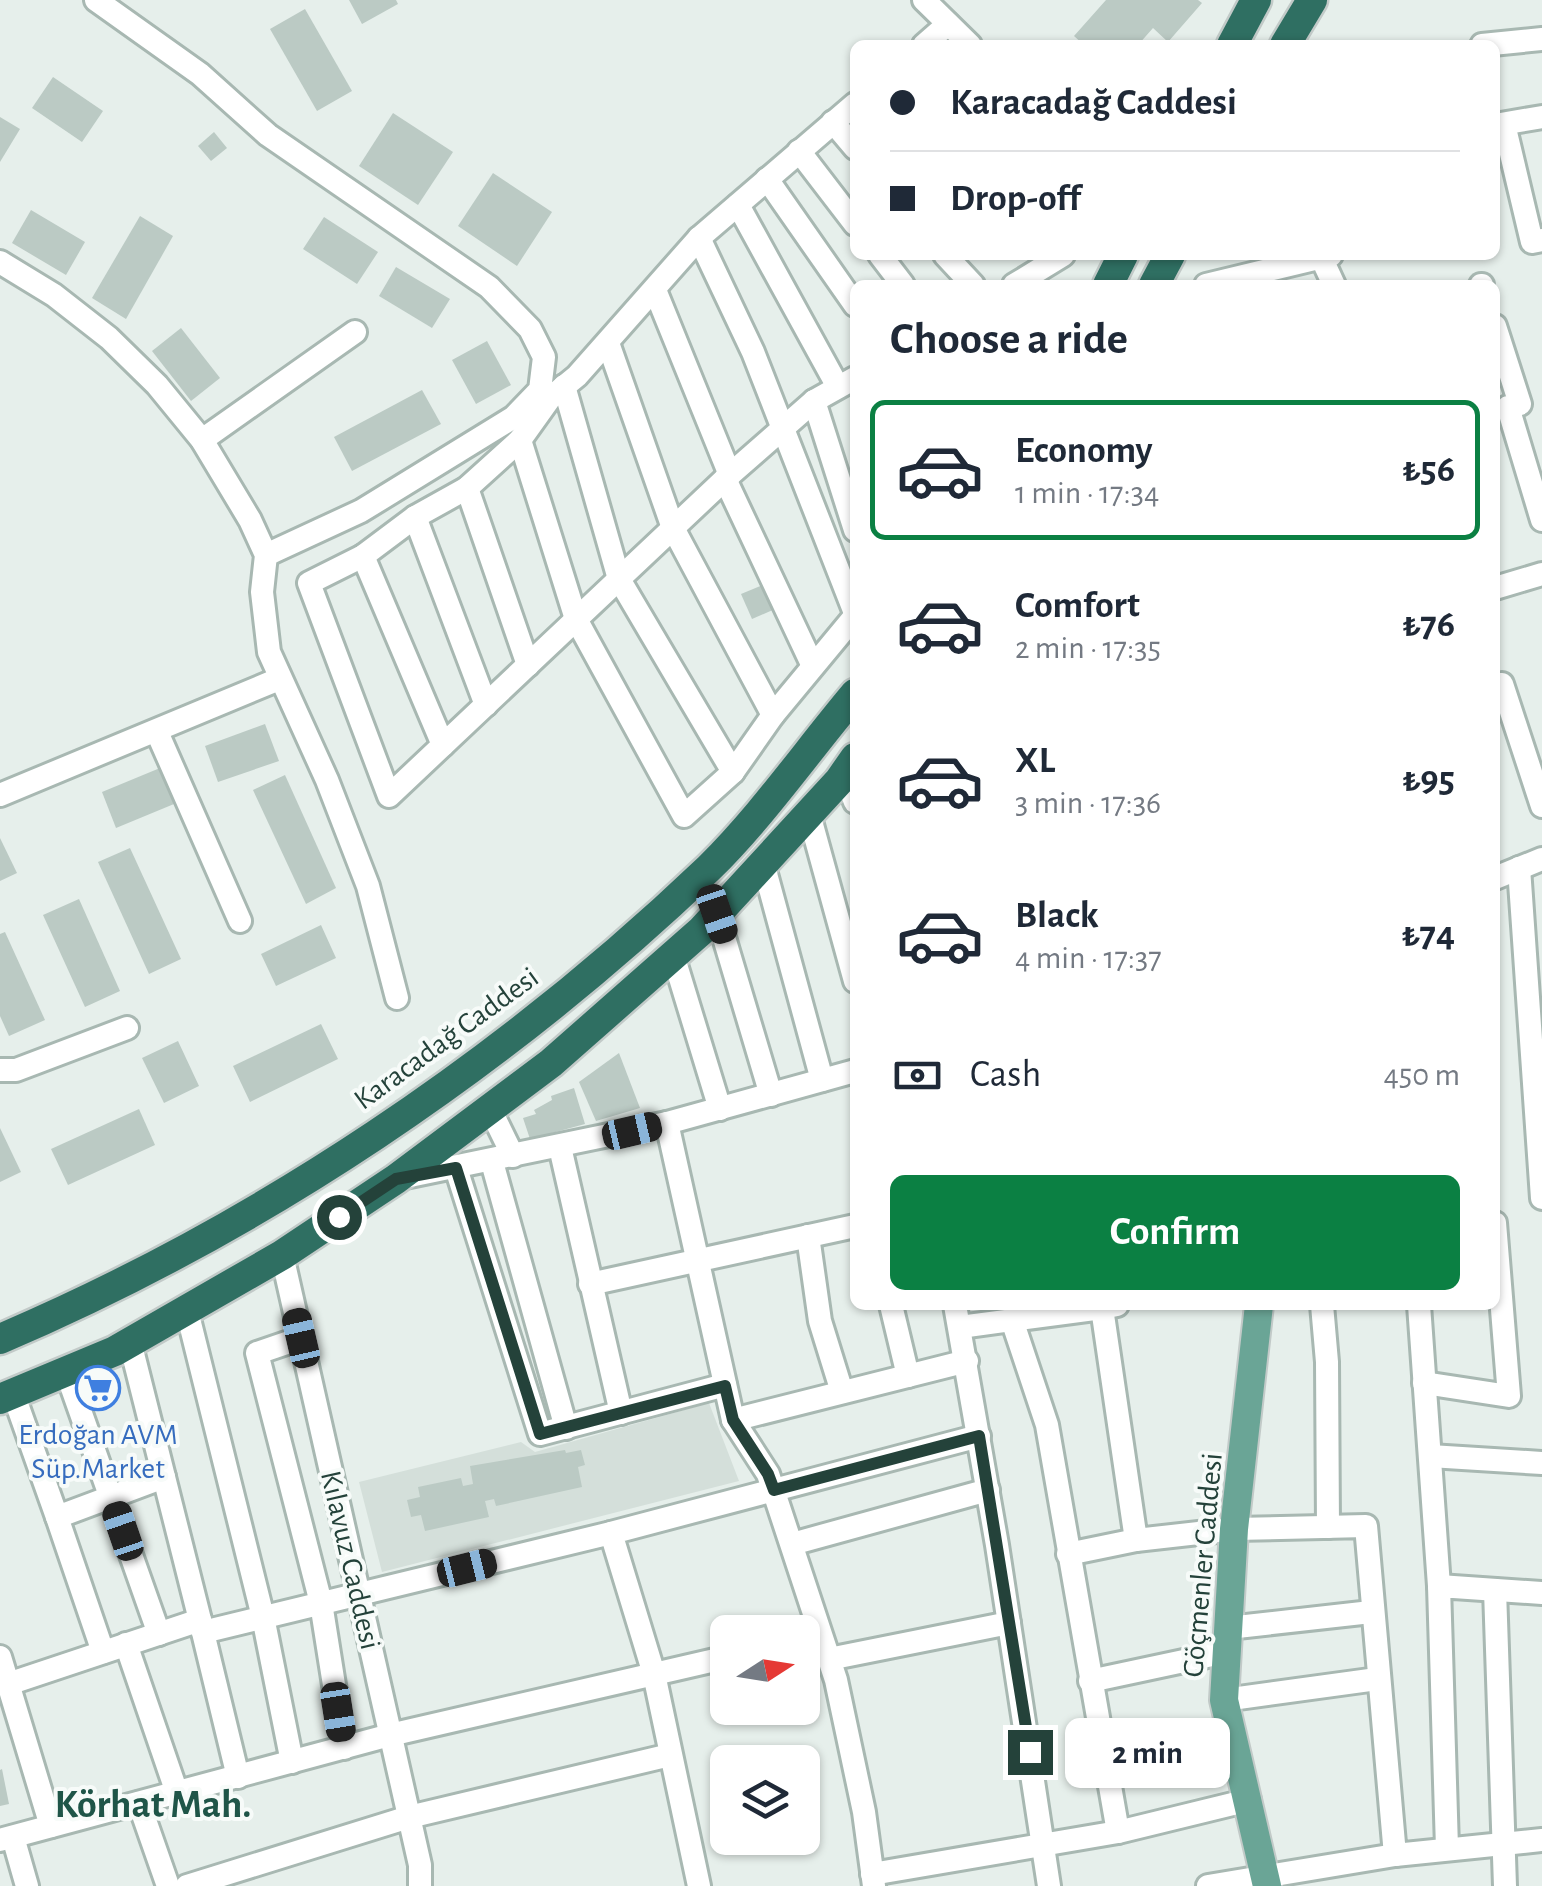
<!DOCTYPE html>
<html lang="en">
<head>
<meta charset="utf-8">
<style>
  body { margin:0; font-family:"Alegreya Sans",sans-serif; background:#f2f2f3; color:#1f2937; height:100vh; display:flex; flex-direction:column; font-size:38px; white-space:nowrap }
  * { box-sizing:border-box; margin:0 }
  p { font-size:32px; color:#747a83 }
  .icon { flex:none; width:55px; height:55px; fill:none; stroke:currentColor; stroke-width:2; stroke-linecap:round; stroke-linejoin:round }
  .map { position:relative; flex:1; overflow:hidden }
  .details { position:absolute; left:850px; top:280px; width:650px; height:1030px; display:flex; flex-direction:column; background:#fff; border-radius:15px; box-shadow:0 2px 8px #0004 }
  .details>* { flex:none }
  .banner { position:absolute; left:850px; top:40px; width:650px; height:220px; border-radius:15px; box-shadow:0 2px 8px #0004; display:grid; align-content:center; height:220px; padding:0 40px; background:#fff }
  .needle { width:65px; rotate:78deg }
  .fabs { position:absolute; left:710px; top:1615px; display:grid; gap:20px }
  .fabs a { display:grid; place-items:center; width:110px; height:110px; border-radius:15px; background:#fff; box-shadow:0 2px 8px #0004; font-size:50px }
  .end { position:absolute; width:45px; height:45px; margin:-22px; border:12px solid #24423a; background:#fff; box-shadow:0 0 0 5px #fff }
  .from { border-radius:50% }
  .bubble { position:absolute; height:70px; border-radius:15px; background:#fff; box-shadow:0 2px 8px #0004; font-size:32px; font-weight:700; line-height:70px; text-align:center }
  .car { position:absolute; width:30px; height:60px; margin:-30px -15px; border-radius:12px; box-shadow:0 0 8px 2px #0007; background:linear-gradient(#222 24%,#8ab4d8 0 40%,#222 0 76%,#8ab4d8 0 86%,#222 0) }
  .banner b { display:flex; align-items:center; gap:35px; height:95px; font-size:38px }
  .banner b+b { border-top:2px solid #e0e1e3 }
  .banner i { width:25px; height:25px; background:#1f2937 }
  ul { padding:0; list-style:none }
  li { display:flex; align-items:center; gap:30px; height:140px; margin:0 20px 15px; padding:0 20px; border:5px solid transparent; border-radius:15px }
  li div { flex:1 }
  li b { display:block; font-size:38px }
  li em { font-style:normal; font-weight:700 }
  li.active { border-color:#0b8043 }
  li>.icon { width:90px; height:90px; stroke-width:1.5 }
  h2 { padding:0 40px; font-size:45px; line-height:120px }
  .pay { display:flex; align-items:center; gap:25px; height:110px; padding:0 40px; font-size:38px }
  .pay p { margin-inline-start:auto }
  .action { display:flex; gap:20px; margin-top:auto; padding:20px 40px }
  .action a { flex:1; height:115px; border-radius:15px; background:#0b8043; color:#fff; font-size:40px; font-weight:700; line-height:115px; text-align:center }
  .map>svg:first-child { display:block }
  .built { fill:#d4dfda }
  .building { fill:#bbcac4 }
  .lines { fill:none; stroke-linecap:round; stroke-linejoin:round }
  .minor-casing { stroke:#a8b8b2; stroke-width:28 }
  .major-casing { stroke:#c2cac8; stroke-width:32 }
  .highway-casing { stroke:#c2cac8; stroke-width:35 }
  .minor { stroke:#fff; stroke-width:22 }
  .major { stroke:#6aa596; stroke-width:28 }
  .highway { stroke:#2f6f62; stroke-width:30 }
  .route { stroke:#24423a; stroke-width:12 }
  .labels { text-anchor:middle; stroke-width:8; stroke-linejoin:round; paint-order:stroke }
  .street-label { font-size:30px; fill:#24423a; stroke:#f7fbf9 }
  .shop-label { font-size:30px; fill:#366cbe; stroke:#f7fbf9 }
  .district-label { font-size:40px; font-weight:bold; fill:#1f5548; stroke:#f7fbf9 }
</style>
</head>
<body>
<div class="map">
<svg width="1542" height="1886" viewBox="0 0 1542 1886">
  <rect width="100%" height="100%" fill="#e6efeb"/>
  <polygon class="built" points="709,1403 739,1481 382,1572 359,1482 521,1442 535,1452"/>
  <g class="building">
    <polygon points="349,0 396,0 398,4 362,24"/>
    <polygon points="1106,0 1198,0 1202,3 1168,42 1153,28 1138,45 1084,45 1074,36"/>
    <polygon points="305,9 352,91 317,111 270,29"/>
    <polygon points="53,77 103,111 82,142 32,108"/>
    <polygon points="393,113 453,152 418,205 359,166"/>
    <polygon points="0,117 20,129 0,162"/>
    <polygon points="214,132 227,148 211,161 198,146"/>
    <polygon points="493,173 552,212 517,266 458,226"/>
    <polygon points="31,210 85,242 66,275 12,243"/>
    <polygon points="140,216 173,236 126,319 92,298"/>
    <polygon points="324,217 378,252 357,284 303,249"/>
    <polygon points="396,267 450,299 432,328 379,296"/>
    <polygon points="181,328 220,378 191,401 152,351"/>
    <polygon points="487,341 511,385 476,404 452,360"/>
    <polygon points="422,390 441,424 352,471 334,437"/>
    <polygon points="765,584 775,609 752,619 741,594"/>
    <polygon points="265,724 279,761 218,782 205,746"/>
    <polygon points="160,768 174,804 116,828 102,792"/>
    <polygon points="285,775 336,888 306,904 253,790"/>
    <polygon points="0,838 17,873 0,881"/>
    <polygon points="130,848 181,959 149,974 98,862"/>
    <polygon points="79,899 120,991 85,1007 43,915"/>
    <polygon points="321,925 336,958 276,986 261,954"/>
    <polygon points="5,932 45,1020 9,1036 0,1016 0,934"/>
    <polygon points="321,1024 338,1059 250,1102 233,1066"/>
    <polygon points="178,1041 199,1086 164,1103 142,1058"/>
    <polygon points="619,1053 640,1108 596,1121 579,1082"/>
    <polygon points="574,1088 585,1124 530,1139 523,1118 536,1114 534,1110 552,1100 551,1096"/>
    <polygon points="139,1109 155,1145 68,1185 51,1149"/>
    <polygon points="0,1128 21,1172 0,1182"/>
    <polygon points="565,1450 566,1453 581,1450 585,1465 578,1467 582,1487 496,1506 494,1499 485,1501 489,1517 425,1531 421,1515 411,1517 407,1500 420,1497 418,1487 461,1478 463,1486 473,1484 470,1466"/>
    <polygon points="2,1769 9,1804 0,1806 0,1770"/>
  </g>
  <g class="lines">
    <defs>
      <g id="minor">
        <polyline points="96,0 200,74 268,135 489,287 530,329 544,357 540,390 514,417 361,511 266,555"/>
        <polyline points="924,0 970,45"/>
        <polyline points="924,45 948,24"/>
        <polyline points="1482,45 1542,39"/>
        <polyline points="855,104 699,238 577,376 550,398 520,440 467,488 415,517 363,556 309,583 389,796 725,479 814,401 855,378"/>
        <polyline points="833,122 855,148"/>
        <polyline points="1504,124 1532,242 1542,240"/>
        <polyline points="1495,125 1542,117"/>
        <polyline points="799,151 855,224"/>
        <polyline points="767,179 855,305"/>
        <polyline points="738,205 838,387"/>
        <polyline points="699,238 753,352 855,613"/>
        <polyline points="880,255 903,285"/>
        <polyline points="945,255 973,285"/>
        <polyline points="1322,259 1334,285"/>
        <polyline points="0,262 54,295 109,338 157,385 202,440 250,520 266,555 262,592 269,652 327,780 368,886 397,998"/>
        <polyline points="1014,285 1063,255"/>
        <polyline points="1206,285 1331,255"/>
        <polyline points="1481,285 1482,285"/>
        <polyline points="655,290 730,475"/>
        <polyline points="1495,326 1520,404"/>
        <polyline points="608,343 673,528 773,715"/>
        <polyline points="564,386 619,579 733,772"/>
        <polyline points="814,401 855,530"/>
        <polyline points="1508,407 1542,520"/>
        <polyline points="202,440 355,332"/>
        <polyline points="520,440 576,619 684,816 733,772 773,715 855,616"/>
        <polyline points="725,479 812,664"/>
        <polyline points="467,488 528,665"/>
        <polyline points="415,517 486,705"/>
        <polyline points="363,556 443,745"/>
        <polyline points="1495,588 1542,574"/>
        <polyline points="1495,685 1502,684 1542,806"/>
        <polyline points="157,732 240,921"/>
        <polyline points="844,774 855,802"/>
        <polyline points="0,795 279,679"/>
        <polyline points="809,814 855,981"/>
        <polyline points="763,863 822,1080"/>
        <polyline points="1519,868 1542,1198"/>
        <polyline points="1495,878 1542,859"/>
        <polyline points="717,914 771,1095"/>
        <polyline points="673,955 720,1109"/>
        <polyline points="0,1070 16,1070 127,1028"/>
        <polyline points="490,1109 513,1156"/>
        <polyline points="667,1123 733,1420 768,1474 836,1680 864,1812 874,1886"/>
        <polyline points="560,1147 621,1413"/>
        <polyline points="492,1162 566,1428"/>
        <polyline points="456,1168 540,1434 725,1385"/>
        <polyline points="400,1178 667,1123 855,1071"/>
        <polyline points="808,1236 820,1321 842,1392"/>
        <polyline points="282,1255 420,1865 420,1886"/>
        <polyline points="590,1284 855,1226"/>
        <polyline points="891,1305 908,1376"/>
        <polyline points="955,1305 997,1545 1049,1886"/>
        <polyline points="1117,1305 1102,1308 1136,1540 1234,1529 1366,1526 1395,1855 1542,1840"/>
        <polyline points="1322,1305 1327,1362 1328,1527"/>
        <polyline points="1419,1305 1439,1586"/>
        <polyline points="187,1311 263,1617 292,1762"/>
        <polyline points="1012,1320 1047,1425 1118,1832 1249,1800"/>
        <polyline points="960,1327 1102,1308"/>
        <polyline points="301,1338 257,1353 321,1603 344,1748"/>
        <polyline points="130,1342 200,1620"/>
        <polyline points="66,1371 159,1634"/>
        <polyline points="1424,1383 1509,1396 1495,1223"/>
        <polyline points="13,1393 57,1517 164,1477"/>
        <polyline points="733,1420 967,1361"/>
        <polyline points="1430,1456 1542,1463"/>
        <polyline points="57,1517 103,1652"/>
        <polyline points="792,1544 988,1490"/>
        <polyline points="1068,1554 1136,1540"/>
        <polyline points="1495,1590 1505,1886"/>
        <polyline points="1228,1628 1371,1612"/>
        <polyline points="203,1632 611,1533"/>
        <polyline points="126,1644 177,1793"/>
        <polyline points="0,1657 51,1826"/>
        <polyline points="829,1659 1009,1623"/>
        <polyline points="1090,1681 1226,1652"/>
        <polyline points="8,1684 200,1620 238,1777"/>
        <polyline points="1224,1700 1377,1679"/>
        <polyline points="139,1803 168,1886"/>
        <polyline points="13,1837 27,1886"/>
        <polyline points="0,1840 390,1735 728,1657"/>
        <polyline points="1447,1848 1439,1586 1542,1593"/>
        <polyline points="872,1874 1118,1832"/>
        <polyline points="187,1886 409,1817 670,1755"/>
        <polyline points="699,1886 654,1674 611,1533 979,1436"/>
        <polyline points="1208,1886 1395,1855"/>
      </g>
      <polyline id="major" points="1259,1305 1234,1529 1224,1700 1267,1886"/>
      <g id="highway">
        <polyline points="1232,45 1256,0"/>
        <polyline points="1285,45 1312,0"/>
        <polyline points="1108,285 1123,255"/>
        <polyline points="1154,285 1170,255"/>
        <path d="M 0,1339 C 260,1228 505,1063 709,868 C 762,816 807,751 855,694"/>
        <polyline points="0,1399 115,1351 282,1255 396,1179 551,1063 702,930 839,781 855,758"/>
      </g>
    </defs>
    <use href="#minor" class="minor-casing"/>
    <use href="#major" class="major-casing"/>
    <use href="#highway" class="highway-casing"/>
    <use href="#minor" class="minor"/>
    <use href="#major" class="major"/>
    <use href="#highway" class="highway"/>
  </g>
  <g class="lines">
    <polyline class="route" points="339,1217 396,1179 456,1168 540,1434 725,1386 733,1420 768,1474 774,1490 979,1436 1030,1752"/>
  </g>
  <defs>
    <symbol id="supermarket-ring" viewBox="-11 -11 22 22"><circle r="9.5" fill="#f7fbf9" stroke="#3f7fe0" stroke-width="1.5"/><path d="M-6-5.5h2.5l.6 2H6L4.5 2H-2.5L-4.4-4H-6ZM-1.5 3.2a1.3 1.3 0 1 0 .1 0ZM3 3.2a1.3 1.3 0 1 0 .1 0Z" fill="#3f7fe0"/></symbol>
  </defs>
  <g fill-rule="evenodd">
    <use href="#supermarket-ring" x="73" y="1363" width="50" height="50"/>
  </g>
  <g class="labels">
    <g class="street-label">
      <text transform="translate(446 1038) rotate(-36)" y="10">Karacadağ Caddesi</text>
      <text transform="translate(351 1560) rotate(77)" y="10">Kılavuz Caddesi</text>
      <text transform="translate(1202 1565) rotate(-85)" y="10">Göçmenler Caddesi</text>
    </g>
    <g class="shop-label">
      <text x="98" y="1444">Erdoğan AVM<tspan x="98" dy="34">Süp.Market</tspan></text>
    </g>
    <g class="district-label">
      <text x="153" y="1817">Körhat Mah.</text>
    </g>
  </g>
</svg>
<div class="fabs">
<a><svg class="needle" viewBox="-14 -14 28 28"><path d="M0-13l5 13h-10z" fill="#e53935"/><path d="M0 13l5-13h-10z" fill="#747a83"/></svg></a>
<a><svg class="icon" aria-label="layers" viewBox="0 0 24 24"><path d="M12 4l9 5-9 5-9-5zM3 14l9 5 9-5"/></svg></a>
</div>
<i class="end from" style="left:339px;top:1217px"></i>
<i class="end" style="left:1030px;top:1752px"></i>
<div class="bubble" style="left:1065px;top:1718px;width:165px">2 min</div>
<i class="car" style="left:717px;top:914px;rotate:161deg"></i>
<i class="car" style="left:632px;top:1131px;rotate:77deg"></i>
<i class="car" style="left:301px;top:1338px;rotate:347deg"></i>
<i class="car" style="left:123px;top:1531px;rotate:341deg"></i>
<i class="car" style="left:467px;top:1568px;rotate:76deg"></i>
<i class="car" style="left:338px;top:1712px;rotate:171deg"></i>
<div class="banner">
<b><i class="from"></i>Karacadağ Caddesi</b>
<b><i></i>Drop-off</b>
</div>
<section class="details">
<h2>Choose a ride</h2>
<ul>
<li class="active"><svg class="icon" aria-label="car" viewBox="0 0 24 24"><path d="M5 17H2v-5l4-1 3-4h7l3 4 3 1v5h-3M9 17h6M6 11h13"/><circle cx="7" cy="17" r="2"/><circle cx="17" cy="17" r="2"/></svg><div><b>Economy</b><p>1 min · 17:34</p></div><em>₺56</em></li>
<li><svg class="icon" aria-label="car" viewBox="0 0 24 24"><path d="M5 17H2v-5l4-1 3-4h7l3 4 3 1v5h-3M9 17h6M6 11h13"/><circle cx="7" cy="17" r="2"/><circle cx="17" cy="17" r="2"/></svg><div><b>Comfort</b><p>2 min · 17:35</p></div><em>₺76</em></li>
<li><svg class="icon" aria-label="car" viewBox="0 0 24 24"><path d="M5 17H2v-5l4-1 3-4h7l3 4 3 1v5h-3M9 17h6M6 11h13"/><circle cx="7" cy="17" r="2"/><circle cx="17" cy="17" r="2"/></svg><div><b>XL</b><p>3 min · 17:36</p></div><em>₺95</em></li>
<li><svg class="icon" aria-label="car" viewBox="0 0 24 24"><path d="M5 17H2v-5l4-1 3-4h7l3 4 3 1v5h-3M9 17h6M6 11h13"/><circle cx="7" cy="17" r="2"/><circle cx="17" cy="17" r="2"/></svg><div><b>Black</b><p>4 min · 17:37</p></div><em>₺74</em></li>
</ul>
<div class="pay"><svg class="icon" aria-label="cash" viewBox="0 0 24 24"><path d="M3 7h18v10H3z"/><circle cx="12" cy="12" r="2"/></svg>Cash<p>450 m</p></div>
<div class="action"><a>Confirm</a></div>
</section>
</div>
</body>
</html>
